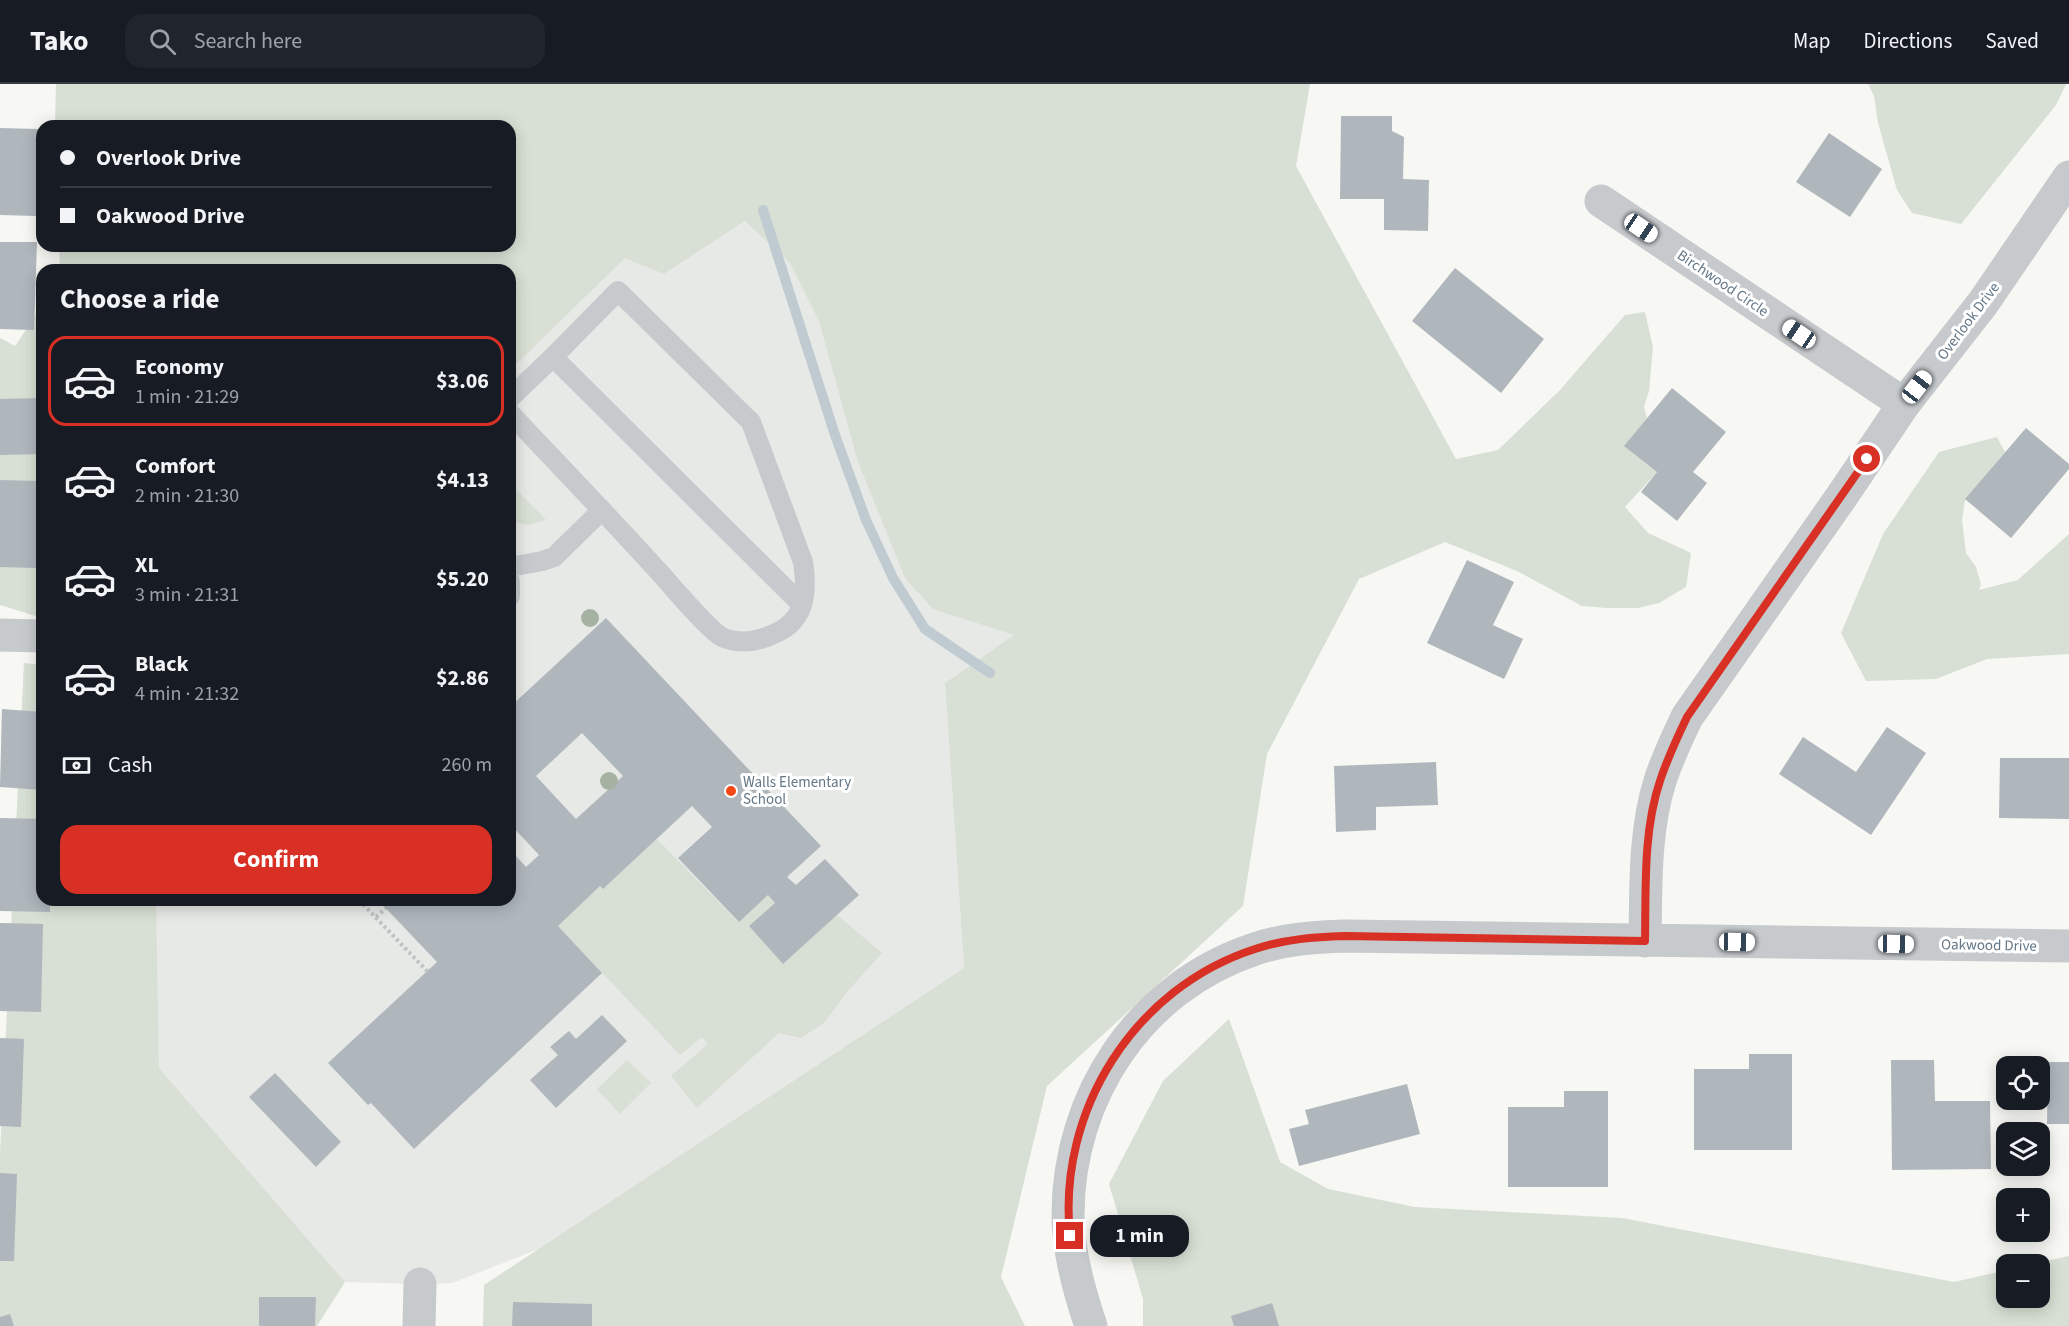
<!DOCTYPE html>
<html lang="en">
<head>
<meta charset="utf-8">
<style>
  body { margin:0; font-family:"Source Sans 3",sans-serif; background:#20242c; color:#f1f3f6; height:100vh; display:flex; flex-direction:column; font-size:22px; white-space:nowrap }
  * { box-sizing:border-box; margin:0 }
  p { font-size:20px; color:#9ea1a6 }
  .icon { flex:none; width:33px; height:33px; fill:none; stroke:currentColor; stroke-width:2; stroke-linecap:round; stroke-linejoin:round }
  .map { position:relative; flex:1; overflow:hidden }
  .sheet { position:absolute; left:36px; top:180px; width:480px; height:642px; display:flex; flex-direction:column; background:#171b24; border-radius:18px; box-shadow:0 3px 15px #0003 }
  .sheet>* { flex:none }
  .guide { position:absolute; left:36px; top:36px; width:480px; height:132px; border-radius:18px; box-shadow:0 3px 15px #0003; display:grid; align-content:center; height:132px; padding:0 24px; background:#171b24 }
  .fabs { position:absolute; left:1996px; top:972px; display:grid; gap:12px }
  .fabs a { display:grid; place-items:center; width:54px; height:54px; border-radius:12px; background:#171b24; box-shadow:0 3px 15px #0003; font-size:30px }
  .end { position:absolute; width:27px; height:27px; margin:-14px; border:8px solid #d93025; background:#fff; box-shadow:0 0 0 3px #fff }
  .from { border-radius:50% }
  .bubble { position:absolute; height:42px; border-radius:18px; background:#171b24; box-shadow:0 3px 15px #0003; font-size:20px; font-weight:700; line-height:42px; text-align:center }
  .car { position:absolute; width:18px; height:36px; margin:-18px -9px; border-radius:8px; box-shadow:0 0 4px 2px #0007; background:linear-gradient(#fff 24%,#345 0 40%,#fff 0 76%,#345 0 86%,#fff 0) }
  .guide b { display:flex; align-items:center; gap:21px; height:57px; font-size:22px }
  .guide b+b { border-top:2px solid #363941 }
  .guide i { width:15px; height:15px; background:#f1f3f6 }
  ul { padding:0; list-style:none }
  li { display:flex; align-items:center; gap:18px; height:90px; margin:0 12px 9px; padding:0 12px; border:3px solid transparent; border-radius:18px }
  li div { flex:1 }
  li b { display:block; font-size:22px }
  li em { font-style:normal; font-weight:700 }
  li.selected { border-color:#d93025 }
  li>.icon { width:54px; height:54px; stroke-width:1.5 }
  h2 { padding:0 24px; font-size:27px; line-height:72px }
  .pay { display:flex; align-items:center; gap:15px; height:66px; padding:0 24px; font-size:22px }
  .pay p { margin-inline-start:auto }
  .cta { display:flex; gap:12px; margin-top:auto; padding:12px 24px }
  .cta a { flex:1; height:69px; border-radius:18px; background:#d93025; color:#fff; font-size:24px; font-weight:700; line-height:69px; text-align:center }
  header { display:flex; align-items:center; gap:36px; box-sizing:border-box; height:84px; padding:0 30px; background:#171b24; border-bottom:2px solid #363941 }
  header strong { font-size:28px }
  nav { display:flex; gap:33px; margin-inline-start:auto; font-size:21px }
  .search { width:420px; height:54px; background:#20242c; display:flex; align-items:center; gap:15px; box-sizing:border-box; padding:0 21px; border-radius:18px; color:#9ea1a6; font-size:22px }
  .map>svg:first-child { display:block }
  .built { fill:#e7e9e6 }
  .green { fill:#d8dfd4 }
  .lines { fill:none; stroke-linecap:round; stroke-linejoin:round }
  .stream { stroke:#bfcbd0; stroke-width:10 }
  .building { fill:#afb7bd; fill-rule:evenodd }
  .path { stroke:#bfc2c4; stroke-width:4; stroke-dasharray:3 3; stroke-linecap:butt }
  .service { stroke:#c6cacd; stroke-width:20 }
  .minor { stroke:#c6cacd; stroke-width:33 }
  .tree { fill:#a6b2a1 }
  .route { stroke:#d93025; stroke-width:8 }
  .poi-dot { fill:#f54915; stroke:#fff; stroke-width:2 }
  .labels { text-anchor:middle; stroke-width:6; stroke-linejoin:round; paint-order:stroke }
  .street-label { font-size:15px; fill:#637787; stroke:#fff }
  .poi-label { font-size:15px; fill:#637787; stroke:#fff; text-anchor:start }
</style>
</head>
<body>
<header>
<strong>Tako</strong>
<div class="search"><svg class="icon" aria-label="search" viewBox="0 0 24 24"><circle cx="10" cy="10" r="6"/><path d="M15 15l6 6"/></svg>Search here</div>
<nav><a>Map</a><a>Directions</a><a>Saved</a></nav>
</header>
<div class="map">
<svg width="2069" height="1242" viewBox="0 0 2069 1242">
  <rect width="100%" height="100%" fill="#f7f7f3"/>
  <polygon class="built" points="612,0 664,190 745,137 1215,413 945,599 964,884 539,1165 452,1199 420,1200 345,1198 159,984 155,816 510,816 510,42"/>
  <g class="green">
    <polygon points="56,0 1310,0 1296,82 1456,375 1498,366 1560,306 1625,231 1645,228 1653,263 1649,307 1644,323 1647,334 1625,362 1657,388 1625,423 1648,449 1691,469 1686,503 1659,519 1638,524 1607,524 1582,522 1517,487 1445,458 1359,495 1267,670 1243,822 1047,1002 1001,1193 1025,1242 483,1242 484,1201 964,884 945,599 1014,551 933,525 905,494 858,378 819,237 790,179 745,137 664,190 625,174 510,286 510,186 60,186 59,162 510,162 510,42 55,42"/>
    <polygon points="1868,0 2066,0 2056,21 1961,140 1912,129 1897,106 1878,39 1874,12"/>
    <polygon points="42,222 42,534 0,521 0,254 15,262"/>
    <polygon points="1997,353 2005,368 1965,416 1962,436 1966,469 1976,483 1981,500 1979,506 2018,496 2069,450 2069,570 1987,575 1936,595 1866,597 1841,549 1883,450 1939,368"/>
    <polygon points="510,399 546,436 527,441 510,437"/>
    <polygon points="24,579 42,581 42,816 156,816 159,984 345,1198 317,1242 0,1242 0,1069"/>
    <polygon points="657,755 738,838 768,811 775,819 749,842 783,880 837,831 882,869 847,908 824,939 801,954 779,949 697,1024 671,992 708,960 702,953 680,971 558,842 600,802 603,805"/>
    <polygon points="1229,935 1280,1078 1328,1105 1415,1123 1622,1134 1954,1198 2007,1186 2007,1214 2040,1214 2040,1180 2032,1180 2069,1172 2069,1242 1143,1242 1143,1215 1109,1100 1163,997"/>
    <polygon points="627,976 651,999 620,1030 597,1005"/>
  </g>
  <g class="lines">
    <polyline class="stream" points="763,126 835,351 866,436 893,494 925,545 990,589"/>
  </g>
  <g class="building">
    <polygon points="1341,32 1392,32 1392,47 1404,53 1403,95 1429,96 1428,147 1384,146 1384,115 1340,115"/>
    <polygon points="0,44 38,45 36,132 0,131"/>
    <polygon points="1829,49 1882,85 1850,133 1796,98"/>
    <polygon points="0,158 37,158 34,246 0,245"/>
    <polygon points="1455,184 1544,255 1501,309 1412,237"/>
    <polygon points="1672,304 1726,348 1693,388 1707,399 1677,437 1641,408 1657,388 1624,362"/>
    <polygon points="41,314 41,370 0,371 0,315"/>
    <polygon points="2026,344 2069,380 2069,385 2011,454 1965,415"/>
    <polygon points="0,396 38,397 36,484 0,483"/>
    <polygon points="1467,476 1514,498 1493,541 1523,555 1504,595 1427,559"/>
    <path d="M 606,534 L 821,762 L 787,793 L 796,801 L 825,775 L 859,811 L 783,880 L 749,842 L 775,819 L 768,811 L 739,838 L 678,774 L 712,743 L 692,722 L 603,805 L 600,802 L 558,842 L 602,889 L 414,1065 L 371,1019 L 368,1021 L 328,979 L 437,878 L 378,816 L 510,816 L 510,778 L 516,772 L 526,783 L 539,771 L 510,740 L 510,712 L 513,709 L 510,706 L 510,623 ZM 582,649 L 623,692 L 576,735 L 536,692 Z"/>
    <polygon points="2,625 42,628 42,706 0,703"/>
    <polygon points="1887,643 1926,669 1871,751 1779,690 1803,653 1856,688"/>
    <polygon points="2000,674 2069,674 2069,735 1999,734"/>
    <polygon points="1436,678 1438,721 1376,723 1376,746 1336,748 1334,682"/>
    <polygon points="0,734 42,735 42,816 50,816 50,828 0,827"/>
    <polygon points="0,839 43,840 41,928 0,927"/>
    <polygon points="602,931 627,957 556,1024 530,996 558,971 550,963 569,947 576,955"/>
    <polygon points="0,954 24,955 21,1043 0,1042"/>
    <polygon points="1749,970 1792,970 1792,1066 1694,1066 1694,985 1749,985"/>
    <polygon points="1891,976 1934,976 1935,1017 1990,1017 1991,1085 1892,1086"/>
    <polygon points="2048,978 2069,978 2069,1040 2047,1040"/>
    <polygon points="275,989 341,1058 316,1083 249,1013"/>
    <polygon points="1407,1000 1420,1050 1299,1082 1289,1045 1309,1040 1305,1026"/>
    <polygon points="1564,1007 1608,1007 1608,1103 1508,1103 1508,1023 1564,1023"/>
    <polygon points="0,1089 17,1090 14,1177 0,1177"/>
    <polygon points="259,1213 316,1213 315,1242 259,1242"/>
    <polygon points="513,1218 592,1220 592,1242 512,1242"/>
    <polygon points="1272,1219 1279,1242 1234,1242 1231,1232"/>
    <polygon points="10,1230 14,1242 0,1242 0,1233"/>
  </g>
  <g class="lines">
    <g class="path">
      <polyline points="359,816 427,887"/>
      <polyline points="376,833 386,824"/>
    </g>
    <g class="service">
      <polyline points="553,273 802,521"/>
      <path d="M 510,314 L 553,273 L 618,207 L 751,338 L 803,478 C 807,502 807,529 785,544 C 767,555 745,562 724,554 C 711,549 672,502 660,489 C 611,435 560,382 510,329"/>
      <polyline points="510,483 542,477 554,473 602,426"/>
      <polyline points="510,497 510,512"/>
    </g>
    <g class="minor">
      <polyline points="1601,117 1904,320"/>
      <polyline points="0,551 42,552"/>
      <path d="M 1645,857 C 1646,805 1644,747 1660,697 C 1667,675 1677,654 1687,633 L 1842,412 L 1904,320 L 1983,219 L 2069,93"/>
      <polyline points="419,1242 420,1200"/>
      <path d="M 1091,1242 C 1079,1207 1068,1168 1068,1131 C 1068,1012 1140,903 1255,865 C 1284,855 1315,853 1345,852 L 2069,862"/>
    </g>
  </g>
  <g class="tree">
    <circle cx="590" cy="534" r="9"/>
    <circle cx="609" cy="697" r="9"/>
  </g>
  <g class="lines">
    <path class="route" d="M 1070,1152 C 1057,1027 1134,904 1255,865 C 1285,855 1315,853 1345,852 L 1645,857 C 1646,805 1643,747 1660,697 C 1667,675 1677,654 1687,633 L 1867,375"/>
  </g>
  <circle class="poi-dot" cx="731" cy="707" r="6"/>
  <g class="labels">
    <g class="street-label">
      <text transform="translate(1723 199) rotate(34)" y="5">Birchwood Circle</text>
      <text transform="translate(1968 237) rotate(-53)" y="5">Overlook Drive</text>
      <text transform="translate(1989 861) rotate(1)" y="5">Oakwood Drive</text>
    </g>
    <g class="poi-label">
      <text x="743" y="703">Walls Elementary<tspan x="743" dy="17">School</tspan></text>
    </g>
  </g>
</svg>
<div class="fabs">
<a><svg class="icon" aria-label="locate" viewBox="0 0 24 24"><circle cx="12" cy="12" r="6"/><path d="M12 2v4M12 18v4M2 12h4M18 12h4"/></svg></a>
<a><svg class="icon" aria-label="layers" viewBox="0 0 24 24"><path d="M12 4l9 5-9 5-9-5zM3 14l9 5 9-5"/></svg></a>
<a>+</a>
<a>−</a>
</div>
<i class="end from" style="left:1867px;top:375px"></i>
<i class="end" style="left:1070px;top:1152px"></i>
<div class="bubble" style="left:1090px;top:1131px;width:99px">1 min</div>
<i class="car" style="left:1641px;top:144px;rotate:124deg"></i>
<i class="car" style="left:1799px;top:250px;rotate:304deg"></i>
<i class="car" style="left:1917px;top:303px;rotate:38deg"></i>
<i class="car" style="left:1737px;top:858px;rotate:91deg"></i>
<i class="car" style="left:1896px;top:860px;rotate:91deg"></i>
<div class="guide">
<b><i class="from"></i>Overlook Drive</b>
<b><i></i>Oakwood Drive</b>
</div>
<section class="sheet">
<h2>Choose a ride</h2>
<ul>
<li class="selected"><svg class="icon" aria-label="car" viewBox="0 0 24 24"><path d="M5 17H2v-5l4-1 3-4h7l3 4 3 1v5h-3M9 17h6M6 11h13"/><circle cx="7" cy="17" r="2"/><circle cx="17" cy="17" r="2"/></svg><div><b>Economy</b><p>1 min · 21:29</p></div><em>$3.06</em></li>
<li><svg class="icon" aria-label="car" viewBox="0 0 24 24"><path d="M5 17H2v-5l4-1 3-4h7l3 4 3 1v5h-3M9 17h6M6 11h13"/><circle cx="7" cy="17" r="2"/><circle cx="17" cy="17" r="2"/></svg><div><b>Comfort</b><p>2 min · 21:30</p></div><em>$4.13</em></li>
<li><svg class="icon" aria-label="car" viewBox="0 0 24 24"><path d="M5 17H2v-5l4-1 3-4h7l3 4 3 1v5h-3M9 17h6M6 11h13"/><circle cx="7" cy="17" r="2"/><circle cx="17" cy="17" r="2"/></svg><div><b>XL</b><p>3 min · 21:31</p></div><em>$5.20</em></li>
<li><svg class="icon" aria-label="car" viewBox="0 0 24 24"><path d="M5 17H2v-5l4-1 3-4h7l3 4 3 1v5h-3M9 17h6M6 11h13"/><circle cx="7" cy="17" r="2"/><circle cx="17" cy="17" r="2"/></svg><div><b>Black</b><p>4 min · 21:32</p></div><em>$2.86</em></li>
</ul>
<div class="pay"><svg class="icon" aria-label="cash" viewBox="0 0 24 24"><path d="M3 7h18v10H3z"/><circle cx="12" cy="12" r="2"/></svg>Cash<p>260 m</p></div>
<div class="cta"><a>Confirm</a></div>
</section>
</div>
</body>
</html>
